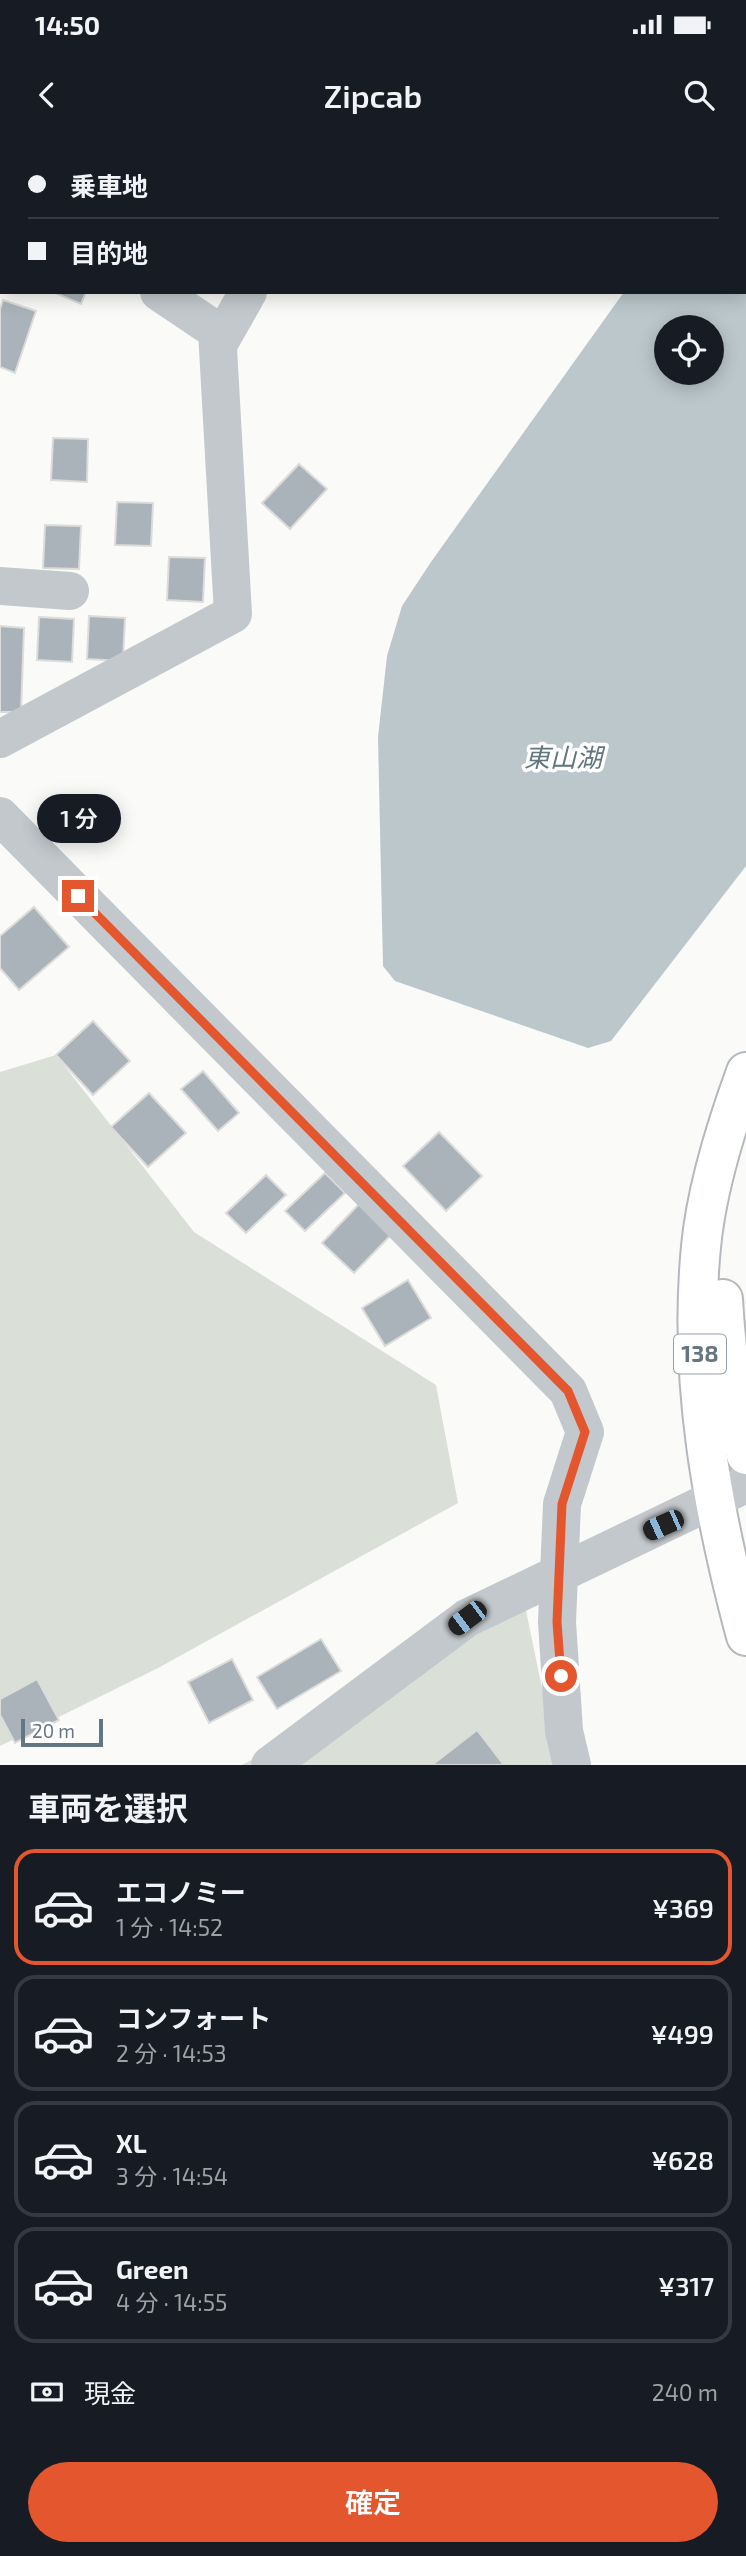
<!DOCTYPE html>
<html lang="ja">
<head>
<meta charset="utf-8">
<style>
  body { margin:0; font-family:"Exo 2","Noto Sans JP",sans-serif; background:#20242c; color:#f1f3f6; height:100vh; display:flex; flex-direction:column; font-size:26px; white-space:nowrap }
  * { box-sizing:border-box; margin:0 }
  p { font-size:23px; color:#9ea1a6 }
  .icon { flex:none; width:38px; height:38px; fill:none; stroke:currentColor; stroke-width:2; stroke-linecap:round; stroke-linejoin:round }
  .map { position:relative; height:1625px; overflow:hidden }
  .panel { display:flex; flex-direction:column; background:#171b24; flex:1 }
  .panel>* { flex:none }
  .guide { position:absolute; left:0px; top:0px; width:747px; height:154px; box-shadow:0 4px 18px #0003; display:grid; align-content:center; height:154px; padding:0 28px; background:#171b24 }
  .buttons { position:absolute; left:654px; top:175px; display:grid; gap:14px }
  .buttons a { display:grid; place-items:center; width:70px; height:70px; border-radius:50%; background:#171b24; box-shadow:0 4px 18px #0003; font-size:35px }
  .scale { position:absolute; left:21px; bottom:18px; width:82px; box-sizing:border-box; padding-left:7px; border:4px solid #657683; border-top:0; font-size:19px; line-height:24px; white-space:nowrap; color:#657683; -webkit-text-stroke:5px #fff; paint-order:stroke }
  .end { position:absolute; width:32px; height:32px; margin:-16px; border:9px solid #e4572e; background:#fff; box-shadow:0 0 0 4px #fff }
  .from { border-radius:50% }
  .bubble { position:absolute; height:49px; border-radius:24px; background:#171b24; box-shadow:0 4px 18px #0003; font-size:23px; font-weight:600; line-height:49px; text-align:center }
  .car { position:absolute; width:21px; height:42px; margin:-21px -10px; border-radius:9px; box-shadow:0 0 5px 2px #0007; background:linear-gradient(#222 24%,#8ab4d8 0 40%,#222 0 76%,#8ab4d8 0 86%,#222 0) }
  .guide b { display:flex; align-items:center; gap:24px; height:66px; font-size:26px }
  .guide b+b { border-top:2px solid #363941 }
  .guide i { width:18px; height:18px; background:#f1f3f6 }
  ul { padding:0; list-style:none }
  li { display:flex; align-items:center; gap:21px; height:116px; margin:0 14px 10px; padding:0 14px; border:4px solid #363941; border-radius:21px }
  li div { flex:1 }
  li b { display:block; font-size:26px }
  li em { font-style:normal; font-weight:600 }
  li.active { border-color:#e4572e }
  li>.icon { width:63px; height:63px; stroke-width:1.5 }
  h2 { padding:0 28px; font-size:32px; line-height:84px }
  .pay { display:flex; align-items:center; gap:18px; height:77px; padding:0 28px; font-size:26px }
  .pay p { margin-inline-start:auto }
  .cta { display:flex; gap:14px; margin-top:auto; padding:14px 28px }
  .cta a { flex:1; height:80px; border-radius:42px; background:#e4572e; color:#fff; font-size:28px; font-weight:600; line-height:80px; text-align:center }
  .status { display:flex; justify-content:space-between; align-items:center; height:49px; padding:0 35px; background:#171b24; direction:ltr }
  .status svg { height:19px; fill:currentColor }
  header { display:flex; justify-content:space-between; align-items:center; height:91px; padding:0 28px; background:#171b24; font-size:32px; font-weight:600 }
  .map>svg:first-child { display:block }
  .green { fill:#dadfd7 }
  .water { fill:#bbc7cb; fill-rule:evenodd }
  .building { fill:#aab3b9; stroke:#dcdcda; stroke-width:2 }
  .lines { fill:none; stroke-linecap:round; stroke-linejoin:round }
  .highway-casing { stroke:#b4b9bd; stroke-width:42 }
  .minor { stroke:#c3c8cc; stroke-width:38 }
  .highway { stroke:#fff; stroke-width:38 }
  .route { stroke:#e4572e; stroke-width:9 }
  .labels { text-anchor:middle; stroke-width:7; stroke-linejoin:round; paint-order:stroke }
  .shield { fill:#fff; stroke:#939fa8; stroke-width:2 }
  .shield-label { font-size:23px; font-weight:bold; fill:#657683 }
  .water-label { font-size:26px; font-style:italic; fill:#60757c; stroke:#fff }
</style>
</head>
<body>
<div class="status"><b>14:50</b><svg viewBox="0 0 49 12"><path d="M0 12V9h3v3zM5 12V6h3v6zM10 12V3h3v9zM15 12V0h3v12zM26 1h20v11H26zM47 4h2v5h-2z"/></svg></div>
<header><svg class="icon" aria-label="back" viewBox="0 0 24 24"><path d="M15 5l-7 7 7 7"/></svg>Zipcab<svg class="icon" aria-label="search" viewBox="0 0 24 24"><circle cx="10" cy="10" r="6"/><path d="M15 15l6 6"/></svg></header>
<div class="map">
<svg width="746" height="1625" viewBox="0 0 746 1625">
  <rect width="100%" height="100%" fill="#fafaf8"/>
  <g class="green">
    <polygon points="56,915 194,1092 436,1245 458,1363 158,1528 0,1606 0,932"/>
    <polygon points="525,1466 558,1625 242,1625"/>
  </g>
  <path class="water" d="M 740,0 L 746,0 L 746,726 L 611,901 L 588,908 L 395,841 L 383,826 L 378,597 L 387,516 L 402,466 L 431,422 L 624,152 L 746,152 L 746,2 L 739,2 ZM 667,187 L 712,187 L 712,233 L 667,233 Z"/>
  <g class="building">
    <polygon points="106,0 149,0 148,2"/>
    <polygon points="53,152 86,152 81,164"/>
    <polygon points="3,160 36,171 15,233 0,227 0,169"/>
    <polygon points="53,298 88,299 87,342 51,340"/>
    <polygon points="299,324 327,349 290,389 262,363"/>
    <polygon points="117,362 153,363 151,406 115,405"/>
    <polygon points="45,385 81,386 79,429 43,428"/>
    <polygon points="169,417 205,418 203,462 167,460"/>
    <polygon points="89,476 125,478 123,521 87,519"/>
    <polygon points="39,477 74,479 72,522 37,520"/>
    <polygon points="0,486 24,488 21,572 0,572"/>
    <polygon points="34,767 69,807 19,850 0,828 0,796"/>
    <polygon points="93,881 130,921 93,955 56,915"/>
    <polygon points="203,931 239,973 218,991 181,949"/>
    <polygon points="149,953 186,993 148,1027 111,987"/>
    <polygon points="439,992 482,1036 446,1071 403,1026"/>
    <polygon points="325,1033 345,1053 305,1091 285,1071"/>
    <polygon points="266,1035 286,1055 246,1093 226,1073"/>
    <polygon points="359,1064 391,1095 354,1133 322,1103"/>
    <polygon points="408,1140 431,1178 385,1206 362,1168"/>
    <polygon points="321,1499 341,1531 277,1569 257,1537"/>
    <polygon points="232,1519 253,1560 209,1583 188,1542"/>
    <polygon points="37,1539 59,1580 15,1603 0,1575 0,1559"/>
    <polygon points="477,1590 504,1625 432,1625"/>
  </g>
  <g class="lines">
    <defs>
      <g id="highway">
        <path d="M 746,932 C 727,984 706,1052 701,1107 C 688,1239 712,1370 746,1496"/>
        <path d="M 723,1159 C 726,1212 733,1264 746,1315"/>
      </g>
    </defs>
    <use href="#highway" class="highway-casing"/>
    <g class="minor">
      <polyline points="56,2 57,0"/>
      <polyline points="0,110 2,107"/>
      <polyline points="218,205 248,152"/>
      <polyline points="0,446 70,451"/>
      <polyline points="0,599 233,474 217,191 159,152"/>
      <polyline points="0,676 568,1251 585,1292 562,1364 559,1434 557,1482 564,1591 572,1625"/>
      <polyline points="270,1625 467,1478 746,1344"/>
    </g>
    <use href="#highway" class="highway"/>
  </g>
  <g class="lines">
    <polyline class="route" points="78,756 568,1251 585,1292 562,1364 557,1482 561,1536"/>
  </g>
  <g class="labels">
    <rect class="shield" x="674" y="1194.5" width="52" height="39" rx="5"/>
    <g class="shield-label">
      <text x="700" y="1222">138</text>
    </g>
    <g class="water-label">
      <text x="563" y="627">東山湖</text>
    </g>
  </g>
</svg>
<div class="buttons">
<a><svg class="icon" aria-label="locate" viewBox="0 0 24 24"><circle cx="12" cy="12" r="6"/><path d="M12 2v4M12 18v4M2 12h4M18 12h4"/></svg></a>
</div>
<div class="scale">20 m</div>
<i class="end from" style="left:561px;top:1536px"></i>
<i class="end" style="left:78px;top:756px"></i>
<div class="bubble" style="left:37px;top:654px;width:84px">1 分</div>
<i class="car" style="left:663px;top:1385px;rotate:246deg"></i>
<i class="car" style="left:467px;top:1478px;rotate:233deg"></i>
<div class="guide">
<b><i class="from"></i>乗車地</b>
<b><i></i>目的地</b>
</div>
</div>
<section class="panel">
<h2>車両を選択</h2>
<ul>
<li class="active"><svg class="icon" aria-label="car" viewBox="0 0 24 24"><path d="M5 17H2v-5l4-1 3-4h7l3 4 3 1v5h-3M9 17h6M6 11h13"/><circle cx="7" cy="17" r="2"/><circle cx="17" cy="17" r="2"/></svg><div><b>エコノミー</b><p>1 分 · 14:52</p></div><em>¥369</em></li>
<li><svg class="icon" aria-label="car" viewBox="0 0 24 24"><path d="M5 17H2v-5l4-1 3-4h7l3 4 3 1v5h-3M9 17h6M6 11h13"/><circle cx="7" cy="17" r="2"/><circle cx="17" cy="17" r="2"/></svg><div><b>コンフォート</b><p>2 分 · 14:53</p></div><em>¥499</em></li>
<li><svg class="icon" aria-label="car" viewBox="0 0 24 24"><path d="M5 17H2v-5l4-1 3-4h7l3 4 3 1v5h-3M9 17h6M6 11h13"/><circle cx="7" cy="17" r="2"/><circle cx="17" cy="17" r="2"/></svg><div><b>XL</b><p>3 分 · 14:54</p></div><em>¥628</em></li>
<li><svg class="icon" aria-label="car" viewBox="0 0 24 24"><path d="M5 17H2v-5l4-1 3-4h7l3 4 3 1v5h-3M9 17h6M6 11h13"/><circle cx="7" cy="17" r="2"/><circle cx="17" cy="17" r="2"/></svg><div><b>Green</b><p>4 分 · 14:55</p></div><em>¥317</em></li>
</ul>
<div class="pay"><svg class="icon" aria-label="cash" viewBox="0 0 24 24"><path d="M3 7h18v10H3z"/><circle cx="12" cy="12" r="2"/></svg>現金<p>240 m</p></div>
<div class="cta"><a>確定</a></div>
</section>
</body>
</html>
